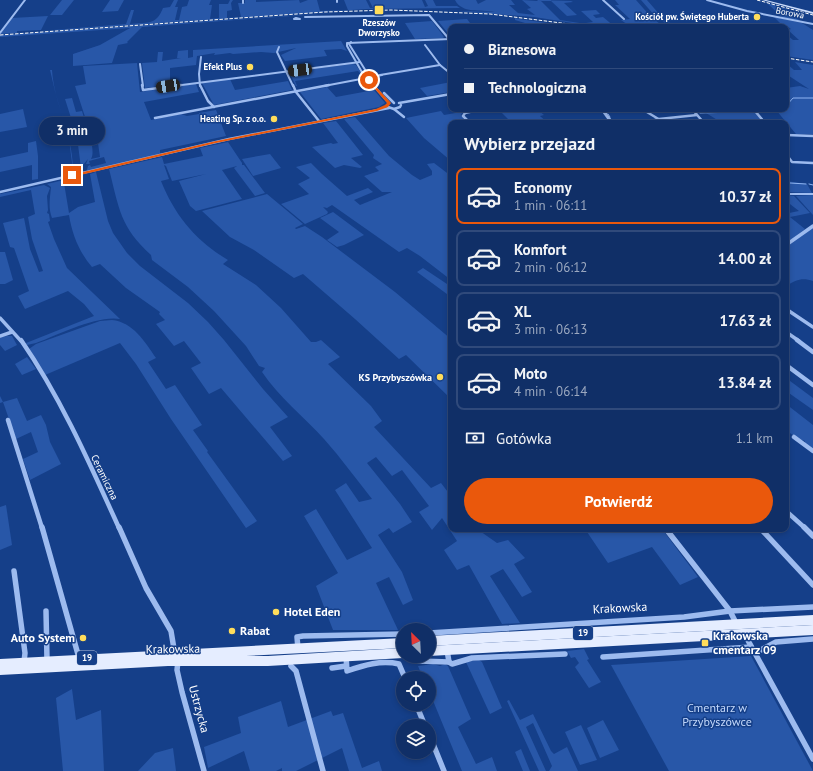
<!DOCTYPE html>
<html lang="pl">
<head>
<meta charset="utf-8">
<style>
  body { margin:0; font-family:"PT Sans",sans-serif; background:#19376d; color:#f1f3f6; height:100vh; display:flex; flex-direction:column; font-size:15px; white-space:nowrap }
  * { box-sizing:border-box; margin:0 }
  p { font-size:13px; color:#9ca9c0 }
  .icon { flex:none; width:22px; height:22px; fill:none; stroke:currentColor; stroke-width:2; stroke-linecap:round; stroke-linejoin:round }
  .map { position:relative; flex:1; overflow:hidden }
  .sheet { position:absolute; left:448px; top:120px; width:341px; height:412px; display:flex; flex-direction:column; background:#102f67; border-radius:8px; box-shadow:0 2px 6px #0003,0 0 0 1px #304a7b }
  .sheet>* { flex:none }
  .hud { position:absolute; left:448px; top:24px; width:341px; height:88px; border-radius:8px; box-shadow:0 2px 6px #0003,0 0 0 1px #304a7b; display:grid; align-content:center; height:88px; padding:0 16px; background:#102f67 }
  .needle { width:26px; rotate:336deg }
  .buttons { position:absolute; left:396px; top:623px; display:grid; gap:8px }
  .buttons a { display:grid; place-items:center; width:40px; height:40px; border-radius:50%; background:#102f67; box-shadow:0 2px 6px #0003,0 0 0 1px #304a7b; font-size:20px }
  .end { position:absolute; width:18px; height:18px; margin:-9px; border:5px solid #ea580c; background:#fff; box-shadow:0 0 0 2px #fff }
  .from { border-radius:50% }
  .bubble { position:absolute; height:28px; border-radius:14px; background:#102f67; box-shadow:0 2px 6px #0003,0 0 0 1px #304a7b; font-size:13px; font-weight:800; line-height:28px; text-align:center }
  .car { position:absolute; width:12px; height:24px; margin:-12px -6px; border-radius:5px; box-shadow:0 0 3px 1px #0007; background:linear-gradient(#222 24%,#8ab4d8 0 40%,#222 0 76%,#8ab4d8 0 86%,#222 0) }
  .hud b { display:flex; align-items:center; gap:14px; height:38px; font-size:15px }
  .hud b+b { border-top:1px solid #304a7b }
  .hud i { width:10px; height:10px; background:#f1f3f6 }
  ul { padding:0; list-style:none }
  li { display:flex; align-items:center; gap:12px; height:56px; margin:0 8px 6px; padding:0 8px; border:2px solid #304a7b; border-radius:8px }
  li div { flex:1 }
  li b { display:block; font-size:15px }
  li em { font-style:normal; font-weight:800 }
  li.selected { border-color:#ea580c }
  li>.icon { width:36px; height:36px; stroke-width:1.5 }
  h2 { padding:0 16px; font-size:18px; line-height:48px }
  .pay { display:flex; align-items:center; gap:10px; height:44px; padding:0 16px; font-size:15px }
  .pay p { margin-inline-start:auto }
  .primary-button { display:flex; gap:8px; margin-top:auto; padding:8px 16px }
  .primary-button a { flex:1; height:46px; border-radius:24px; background:#ea580c; color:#fff; font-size:16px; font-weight:800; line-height:46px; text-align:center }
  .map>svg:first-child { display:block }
  .green { fill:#2857a8 }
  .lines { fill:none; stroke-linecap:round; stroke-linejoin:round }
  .stream { stroke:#8fb5f2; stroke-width:1 }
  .minor-far4 { stroke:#9dbbef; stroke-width:2 }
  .minor-far3 { stroke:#9dbbef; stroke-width:2.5 }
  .minor-far2 { stroke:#9dbbef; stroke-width:3.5 }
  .minor-far1 { stroke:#9dbbef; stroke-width:4.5 }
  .minor { stroke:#9dbbef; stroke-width:5.5 }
  .tertiary { fill:#9dbbef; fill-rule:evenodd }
  .secondary { fill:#cadbfa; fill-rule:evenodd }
  .primary { fill:#e5edff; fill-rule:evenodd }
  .rail { stroke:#fff; stroke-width:1; stroke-dasharray:3.5 1.5; stroke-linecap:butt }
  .route { fill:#ea580c }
  .poi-dot { fill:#ffdd5b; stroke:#153f89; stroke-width:1.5 }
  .labels { text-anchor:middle; stroke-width:3; stroke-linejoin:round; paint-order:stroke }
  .far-street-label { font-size:9px; fill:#fff; stroke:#153f89 }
  .far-poi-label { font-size:9px; font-weight:bold; fill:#fff; stroke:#153f89; text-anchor:end }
  .shield { fill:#153f89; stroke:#b9c5dc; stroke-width:1 }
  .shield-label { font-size:9px; font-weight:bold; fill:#fff }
  .poi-label { font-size:10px; font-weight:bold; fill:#fff; stroke:#153f89; text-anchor:end }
  .street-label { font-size:10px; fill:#fff; stroke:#153f89 }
  .near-street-label { font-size:12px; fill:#fff; stroke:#153f89 }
  .near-poi-label { font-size:12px; font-weight:bold; fill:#fff; stroke:#153f89; text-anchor:start }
  .near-park-label { font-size:12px; fill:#c3d8fb; stroke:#153f89 }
</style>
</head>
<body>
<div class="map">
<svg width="813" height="771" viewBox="0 0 813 771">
  <rect width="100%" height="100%" fill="#153f89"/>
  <g class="green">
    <polygon points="62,0 74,0 62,15 50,15"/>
    <polygon points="110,0 124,0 118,11 102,12"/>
    <path d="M 174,0 L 178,0 L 175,7 L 178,7 L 175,20 L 179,20 L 182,7 L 187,6 L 189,0 L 211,0 L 209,5 L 212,5 L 210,19 L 219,18 L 219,4 L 228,4 L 230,0 L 233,0 L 231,3 L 232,10 L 227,11 L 227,18 L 241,17 L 238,3 L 245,3 L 245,0 L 256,0 L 256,2 L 299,0 L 300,3 L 308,0 L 317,0 L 320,11 L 348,10 L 344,0 L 366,0 L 370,8 L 373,8 L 369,0 L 422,0 L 425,7 L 428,6 L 425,0 L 433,0 L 436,6 L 457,6 L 460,8 L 366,9 L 0,34 L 12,18 L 48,16 L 41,30 L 17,31 L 17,33 L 126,24 L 131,10 L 134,10 L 130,24 C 147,22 156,26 163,8 L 170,7 Z"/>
    <path d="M 455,0 L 476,0 L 478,4 L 486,0 L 511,0 L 515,5 L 509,5 L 518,13 L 535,15 L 527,9 L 531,8 L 522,0 L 537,1 L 538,0 L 571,1 L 573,2 L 564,3 L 577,15 L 567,16 L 550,0 L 541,1 L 560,20 L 586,24 L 586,23 L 593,22 L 581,11 L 596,10 L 600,14 L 593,15 L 596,18 L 603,17 L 615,27 L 598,27 L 534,17 L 457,11 L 495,12 C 480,9 462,14 455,0 Z"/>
    <polygon points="615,0 636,0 651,17 664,27 631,27 621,20 630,19 615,5 619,5"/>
    <polygon points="641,0 647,0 660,15 675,16 678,20 668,21 673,27 669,27 658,16 655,16"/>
    <polygon points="767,3 788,9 800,21 783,18"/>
    <polygon points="346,12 142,27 127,42 128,43 118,45 112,63 73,66 73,54 100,45 130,28 0,37 0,35"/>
    <polygon points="774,17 802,23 813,30 813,60 786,56 786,34 793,40 799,40 788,30 791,29 787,26 782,25"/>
    <polygon points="515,18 519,19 569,26 577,27 521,26 525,23 515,20"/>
    <polygon points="467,19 473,27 451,27 451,37 438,21"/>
    <polygon points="432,21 444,37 443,38 415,39 405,23"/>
    <polygon points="341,41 347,51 341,49 324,50 327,56 285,61 281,55 296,48 274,53 261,52 233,54 230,53 214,55 215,53 197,56 196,65 170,68 170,85 145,88 142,63 157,62 158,52 163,52 162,61 181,58 177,58 178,51 188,50 188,58 193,57 193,50"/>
    <polygon points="795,62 813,65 813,134 796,134 776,110 724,112 722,109 786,109 786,88 800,86 809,89 786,74 786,63 794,70 802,70"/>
    <path d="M 137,63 L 140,92 L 193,84 L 196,84 L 199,92 L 144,102 L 151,120 L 181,114 L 187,116 L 199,114 L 199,113 L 216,110 L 226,136 L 160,150 L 160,154 L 90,170 L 87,170 L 88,166 L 90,165 L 91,167 L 106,163 L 104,157 L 89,161 L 90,164 L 86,164 L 88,159 L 83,165 L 83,168 L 81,168 L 77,137 L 65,99 L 72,98 L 76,112 L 82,111 C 85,122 97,151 91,159 L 100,157 L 97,136 L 92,122 L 87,123 L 75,86 L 86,84 L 83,66 Z"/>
    <polygon points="353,64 356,65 363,76 358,71 295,81 297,86 296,86 289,72"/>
    <path d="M 50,70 L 52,70 C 54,104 73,134 73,170 L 69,140 L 55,91 Z"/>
    <polygon points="230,79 235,90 288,81 292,90 214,105 202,83"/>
    <polygon points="451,82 451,92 427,96 420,88"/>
    <polygon points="327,87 336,97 374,90 385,103 379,107 321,119 300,92"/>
    <polygon points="23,109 27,127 0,132 0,114"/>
    <polygon points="498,109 502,111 538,110 544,115 540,116 548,123 512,123"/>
    <polygon points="441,111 444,115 467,111 461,114 464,120 451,123 451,161 424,138 406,118"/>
    <polygon points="755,112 764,123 719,121 706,113"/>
    <polygon points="355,117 389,156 412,175 420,180 432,175 432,171 427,164 434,163 451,176 451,180 447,182 451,186 451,190 448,188 451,191 451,199 450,200 451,201 451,280 420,256 407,248 399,252 332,205 327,208 323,207 328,212 327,214 305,224 281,204 309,194 298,184 310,178 296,167 311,163 322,174 347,196 368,188 373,192 354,200 360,205 392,192 382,192 364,176 379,171 375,167 382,164 373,158 374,155 344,119"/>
    <polygon points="336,121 363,155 351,158 362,167 360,168 344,165 335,168 312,147 331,143 333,144 338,143 323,123"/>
    <polygon points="36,141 38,156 38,179 32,180 32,165 0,172 0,158 28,152 28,143"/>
    <path d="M 228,142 L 242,163 L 242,165 L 244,165 L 265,193 L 255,196 L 234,168 L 237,166 L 222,170 L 242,199 L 196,211 L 190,206 L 179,181 L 206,174 L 172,181 L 166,166 L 164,165 L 169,179 L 161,181 C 175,216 196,241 228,260 L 223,264 L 256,285 L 281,308 L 311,342 L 316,342 L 321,340 L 340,357 L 328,364 L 371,406 L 382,421 L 374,427 L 431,488 L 441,483 L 451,496 L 451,529 L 477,529 L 497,543 L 508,540 L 525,558 L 514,564 L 532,592 L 522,597 L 503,569 L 490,576 L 520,623 L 502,624 L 469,565 L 457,570 L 444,550 L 457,541 L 442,518 L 432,530 L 419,512 L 429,506 L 402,470 L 392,476 L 376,457 L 367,463 L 400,504 L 412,522 L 393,533 L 389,528 L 378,535 L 402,572 L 413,600 L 403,605 L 389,577 L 376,583 L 398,630 L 333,630 L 316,586 L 338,573 L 304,516 L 316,509 L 347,560 L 372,548 L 335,490 L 346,483 L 359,502 L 372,499 C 356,479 341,458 324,439 C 304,417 279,397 262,372 L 265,368 L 259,366 L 246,346 L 214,311 L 188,287 L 152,260 L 151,255 C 120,227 119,208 109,169 L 158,158 L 161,163 L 158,158 L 162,157 L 164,164 L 203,156 L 200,148 Z"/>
    <polygon points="270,154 281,168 253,176 242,159"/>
    <path d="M 96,172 L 108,221 L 113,233 L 127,253 L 140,266 L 188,303 L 208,322 L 224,340 L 263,389 L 288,417 L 270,427 L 292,456 L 283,461 L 221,388 L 209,394 L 191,368 L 201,363 L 184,341 L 174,346 L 156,324 L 165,320 L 159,314 L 160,312 L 126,288 L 100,264 L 92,267 C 79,252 72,234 69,215 L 52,218 C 48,208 50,198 51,187 L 47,184 L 72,178 L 72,181 L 64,183 L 69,213 L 78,207 L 95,202 L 90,174 Z"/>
    <polygon points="786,181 807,184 812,193 786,192"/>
    <path d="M 44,185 L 50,188 L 47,196 L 48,210 L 47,213 L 49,214 L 50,221 L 48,222 L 54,239 L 67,268 L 120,319 C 97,315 58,335 36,343 L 27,345 L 26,343 L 94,316 L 84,304 L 68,291 L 25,309 L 18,296 L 29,291 L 14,248 L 10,247 L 3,223 L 24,218 L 30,249 L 39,272 L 43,271 L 32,239 L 28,217 L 35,214 L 31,190 L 0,197 L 0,194 Z"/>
    <polygon points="267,194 303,224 295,228 296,229 305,226 322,237 395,292 451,339 451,399 406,355 399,359 355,319 303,274 294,278 254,250 230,237 202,211"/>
    <polygon points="786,195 794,196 810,213 790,217 805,229 791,240 786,235 786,230 790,229 786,225 786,211 789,213 799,211 786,201"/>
    <polygon points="813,195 813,215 796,196"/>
    <polygon points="333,212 364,235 344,245 337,247 327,240 339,232 320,218"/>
    <path d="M 813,227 L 813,281 C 802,277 796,280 786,286 L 786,246 Z"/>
    <polygon points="0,252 5,252 13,280 5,284 0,284"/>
    <polygon points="423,268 450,286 451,286 451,297 417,272"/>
    <path d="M 112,320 C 133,322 145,342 156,358 L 148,362 L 166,389 L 175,385 L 202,425 L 193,430 L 208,451 L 207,452 L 257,521 L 246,528 L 171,419 L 136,364 L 120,343 L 45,375 L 29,349 L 36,344 L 100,321 Z"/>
    <polygon points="7,336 12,336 17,345 5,351 0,345 0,337"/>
    <polygon points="27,357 36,369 22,375 15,364"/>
    <polygon points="786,378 813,398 813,410 786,391"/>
    <polygon points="0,396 3,402 17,398 27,421 41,415 46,425 50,442 61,464 30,480 23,459 38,452 31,432 16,439 3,402 0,403"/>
    <polygon points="786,404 813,425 813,451 804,444 805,441 798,439 786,430"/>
    <polygon points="6,505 12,545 0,550 0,507"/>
    <polygon points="585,529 662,529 698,577 680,585 652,547 608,563"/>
    <polygon points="584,649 589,659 587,660 601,682 589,688 575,667 579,663 575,657 571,658 567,651"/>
    <polygon points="751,656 813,771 669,771 611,665"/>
    <polygon points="479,660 482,662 502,708 490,714 466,662"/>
    <polygon points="433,664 440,666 445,664 448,666 471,719 458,727 476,764 492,757 497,771 462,771 429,691 429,678 423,678 418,666"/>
    <polygon points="72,689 76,720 101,710 104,771 63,771 56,698"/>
    <polygon points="509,700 520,720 533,714 551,751 554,754 567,747 578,771 549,771 552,766 533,723 526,727 546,771 539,771 507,701"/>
    <polygon points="281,701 288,727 331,711 333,716 343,713 362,768 379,761 382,771 349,771 342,748 296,771 282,771 282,768 276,771 250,771 244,751 208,768 204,747 241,733 238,717"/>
    <polygon points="603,720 619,750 600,758 587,728"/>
    <polygon points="581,725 597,760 580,765 565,732"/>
    <polygon points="173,748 176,771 138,771 155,753"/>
    <polygon points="521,749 530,771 523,771 515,752"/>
  </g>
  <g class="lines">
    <g class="stream">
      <polyline points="786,106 793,98 813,98"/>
      <polyline points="700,113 772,111 780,109"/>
      <polyline points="608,114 610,117"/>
      <polyline points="790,183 806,184"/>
      <polyline points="809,184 813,185"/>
    </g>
    <g class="minor-far4">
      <polyline points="243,0 243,3"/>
      <polyline points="337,0 337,2"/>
      <polyline points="603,0 624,19"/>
      <polyline points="707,0 747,11 813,24"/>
      <polyline points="305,17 429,15 449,39"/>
      <polygon points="296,18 300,19 294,19"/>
      <polyline points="0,33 25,0"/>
      <polyline points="351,42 349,44 369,76"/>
      <polyline points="425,45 440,65 451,74"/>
      <polyline points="279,47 277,52 293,86"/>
      <polyline points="140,64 143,86"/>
      <polyline points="380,75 440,65"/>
      <polyline points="174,86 360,62"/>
      <polyline points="200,86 199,74 201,57"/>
      <polyline points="324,86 382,75"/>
      <polyline points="374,86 363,74 347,46 347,43 451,39"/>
    </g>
    <g class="minor-far3">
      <polyline points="142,85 143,90 181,85"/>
      <polyline points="200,85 208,101 214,107"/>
      <polyline points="293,85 296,92 319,121"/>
      <polyline points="373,85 389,103"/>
      <polyline points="384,93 394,103"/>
      <polyline points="399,103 451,94"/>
      <polyline points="388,107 394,109 400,107 401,105"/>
      <polyline points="394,109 404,117"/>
      <polyline points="642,109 665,123"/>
      <polyline points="692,109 704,123"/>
      <polyline points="755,111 765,123"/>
      <polyline points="696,112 716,109"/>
      <polyline points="155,118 329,85"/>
      <polyline points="470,123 463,116 465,113 483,109"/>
      <polyline points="494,123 499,122"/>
      <polyline points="643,123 659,119 697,115"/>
      <polyline points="786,135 813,136"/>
      <polyline points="786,154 792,162 813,163"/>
      <polyline points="0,192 229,139 389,108"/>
    </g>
    <g class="minor-far2">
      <polyline points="786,245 813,226"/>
      <polyline points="786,309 813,327"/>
      <polyline points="0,318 21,341"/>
      <polyline points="786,332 799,341"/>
      <polyline points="0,336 12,332"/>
    </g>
    <g class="minor-far1">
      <path d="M 21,340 C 61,398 90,464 119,528"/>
      <polyline points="797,340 813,352"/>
      <polyline points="786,365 813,385"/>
      <polyline points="8,420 42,528"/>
      <polyline points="794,437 813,451"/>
      <polyline points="786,511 805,528"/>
    </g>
    <g class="minor">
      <polyline points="42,527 79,658"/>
      <polyline points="119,527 146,588 171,631 175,655"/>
      <polyline points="804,527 813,536"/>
      <polyline points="666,529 730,611 736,623"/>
      <polyline points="761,529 813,585"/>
      <polyline points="14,571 25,653 24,662"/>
      <polyline points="46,611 47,660"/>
      <polyline points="429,633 684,617 730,611 813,607"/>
      <polyline points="745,635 813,759"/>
      <polyline points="298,649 297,637 303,636 403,634"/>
      <polyline points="447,650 449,662 452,664 472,658 565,654"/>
      <polyline points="755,653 776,642 813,639"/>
      <path d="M 346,656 L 347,671 C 364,665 381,660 399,664 L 405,678"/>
      <polyline points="603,657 751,647"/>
      <polyline points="178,661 177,670 182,692 204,771"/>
      <polyline points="419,661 449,662"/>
      <polyline points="291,666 296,671 323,771"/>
      <polyline points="332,668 346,666"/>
      <polyline points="416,704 425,726"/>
      <polyline points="429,734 444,771"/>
    </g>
    <g class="tertiary">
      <polygon points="600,109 604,109 614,123 610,123"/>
      <rect x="786" y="193" width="27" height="2"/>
    </g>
    <polygon class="secondary" points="762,0 766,0 813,12 813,14"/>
    <g class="primary">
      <polygon points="813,615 813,625 429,646 429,636"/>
      <polygon points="813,625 813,635 429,656 429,646"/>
      <polygon points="403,638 403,648 246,656 268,656 403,648 403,656 407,656 403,658 268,666 168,666 0,675 0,659"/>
    </g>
    <g class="rail">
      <polyline points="757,0 813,15"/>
      <polyline points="0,35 325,12 391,10 490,14 593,27"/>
      <polyline points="786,58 813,62"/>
    </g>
  </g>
  <polygon class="route" points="369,79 391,103 388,107 377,111 216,143 72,177 70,175 216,141 376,109 385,105 387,103 368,81"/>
  <g class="poi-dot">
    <rect x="374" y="5" width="10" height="10" rx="2"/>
    <circle cx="757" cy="17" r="4"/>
    <circle cx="250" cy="67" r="4"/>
    <circle cx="274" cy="119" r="4"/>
    <circle cx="440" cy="377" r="4"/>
    <circle cx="276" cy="612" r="4"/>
    <circle cx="232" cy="631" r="4"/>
    <circle cx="83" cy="638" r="4"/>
    <rect x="701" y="639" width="8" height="8" rx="2"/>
  </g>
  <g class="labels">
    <g class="far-street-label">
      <text transform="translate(790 13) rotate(11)" y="3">Borowa</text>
    </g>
    <g class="far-poi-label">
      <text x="749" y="20">Kościół pw. Świętego Huberta</text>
      <text x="379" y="26" text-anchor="middle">Rzeszów<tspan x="379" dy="10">Dworzysko</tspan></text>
      <text x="242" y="70">Efekt Plus</text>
      <text x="266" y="122">Heating Sp. z o.o.</text>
    </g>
    <g class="shield">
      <rect x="573" y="626" width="20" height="14" rx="3"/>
      <rect x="77" y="651" width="20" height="14" rx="3"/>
    </g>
    <g class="shield-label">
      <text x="583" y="636">19</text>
      <text x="87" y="661">19</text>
    </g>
    <g class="poi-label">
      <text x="432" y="381">KS Przybyszówka</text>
    </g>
    <g class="street-label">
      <text transform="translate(105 477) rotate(64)" y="4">Ceramiczna</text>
    </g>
    <g class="near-street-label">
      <text transform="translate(620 608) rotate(-3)" y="4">Krakowska</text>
      <text transform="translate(173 649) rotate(-1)" y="4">Krakowska</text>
      <text transform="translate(199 709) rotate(75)" y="4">Ustrzycka</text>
    </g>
    <g class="near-poi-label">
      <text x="284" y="616">Hotel Eden</text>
      <text x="240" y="635">Rabat</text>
      <text x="713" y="640">Krakowska<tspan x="713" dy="14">cmentarz 09</tspan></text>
      <text x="75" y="642" text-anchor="end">Auto System</text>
    </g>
    <g class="near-park-label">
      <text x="717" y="712">Cmentarz w<tspan x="717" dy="14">Przybyszówce</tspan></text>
    </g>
  </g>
</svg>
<div class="buttons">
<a><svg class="needle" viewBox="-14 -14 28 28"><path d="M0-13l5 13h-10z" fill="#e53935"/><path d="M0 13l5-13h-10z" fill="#9ca9c0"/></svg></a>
<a><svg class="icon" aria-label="locate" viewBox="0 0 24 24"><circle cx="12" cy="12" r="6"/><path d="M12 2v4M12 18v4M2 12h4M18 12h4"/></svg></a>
<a><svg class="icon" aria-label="layers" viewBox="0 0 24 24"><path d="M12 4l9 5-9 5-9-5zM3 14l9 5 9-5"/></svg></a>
</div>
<i class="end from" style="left:369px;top:80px"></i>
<i class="end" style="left:72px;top:175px"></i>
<div class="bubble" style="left:39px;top:117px;width:66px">3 min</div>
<i class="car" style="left:300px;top:70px;rotate:263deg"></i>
<i class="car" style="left:168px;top:86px;rotate:261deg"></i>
<div class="hud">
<b><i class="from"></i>Biznesowa</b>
<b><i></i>Technologiczna</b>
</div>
<section class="sheet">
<h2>Wybierz przejazd</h2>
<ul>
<li class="selected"><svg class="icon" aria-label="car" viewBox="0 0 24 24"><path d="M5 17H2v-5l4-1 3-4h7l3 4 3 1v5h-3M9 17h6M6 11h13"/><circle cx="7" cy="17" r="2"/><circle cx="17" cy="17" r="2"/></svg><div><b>Economy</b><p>1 min · 06:11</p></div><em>10.37 zł</em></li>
<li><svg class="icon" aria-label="car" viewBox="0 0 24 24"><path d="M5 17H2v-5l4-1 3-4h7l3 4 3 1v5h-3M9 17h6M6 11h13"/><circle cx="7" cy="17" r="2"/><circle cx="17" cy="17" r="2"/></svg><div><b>Komfort</b><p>2 min · 06:12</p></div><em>14.00 zł</em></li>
<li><svg class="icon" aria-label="car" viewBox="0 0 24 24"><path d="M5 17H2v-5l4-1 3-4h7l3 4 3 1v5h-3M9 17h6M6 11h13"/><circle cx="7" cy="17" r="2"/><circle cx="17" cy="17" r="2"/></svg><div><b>XL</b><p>3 min · 06:13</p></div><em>17.63 zł</em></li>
<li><svg class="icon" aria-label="car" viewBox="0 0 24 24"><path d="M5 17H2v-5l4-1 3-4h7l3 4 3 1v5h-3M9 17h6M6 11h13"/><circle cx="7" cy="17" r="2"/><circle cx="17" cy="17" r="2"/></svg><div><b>Moto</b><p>4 min · 06:14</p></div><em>13.84 zł</em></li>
</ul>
<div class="pay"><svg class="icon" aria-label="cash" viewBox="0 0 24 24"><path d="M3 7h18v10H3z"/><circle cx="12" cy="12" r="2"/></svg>Gotówka<p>1.1 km</p></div>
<div class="primary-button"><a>Potwierdź</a></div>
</section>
</div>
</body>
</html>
